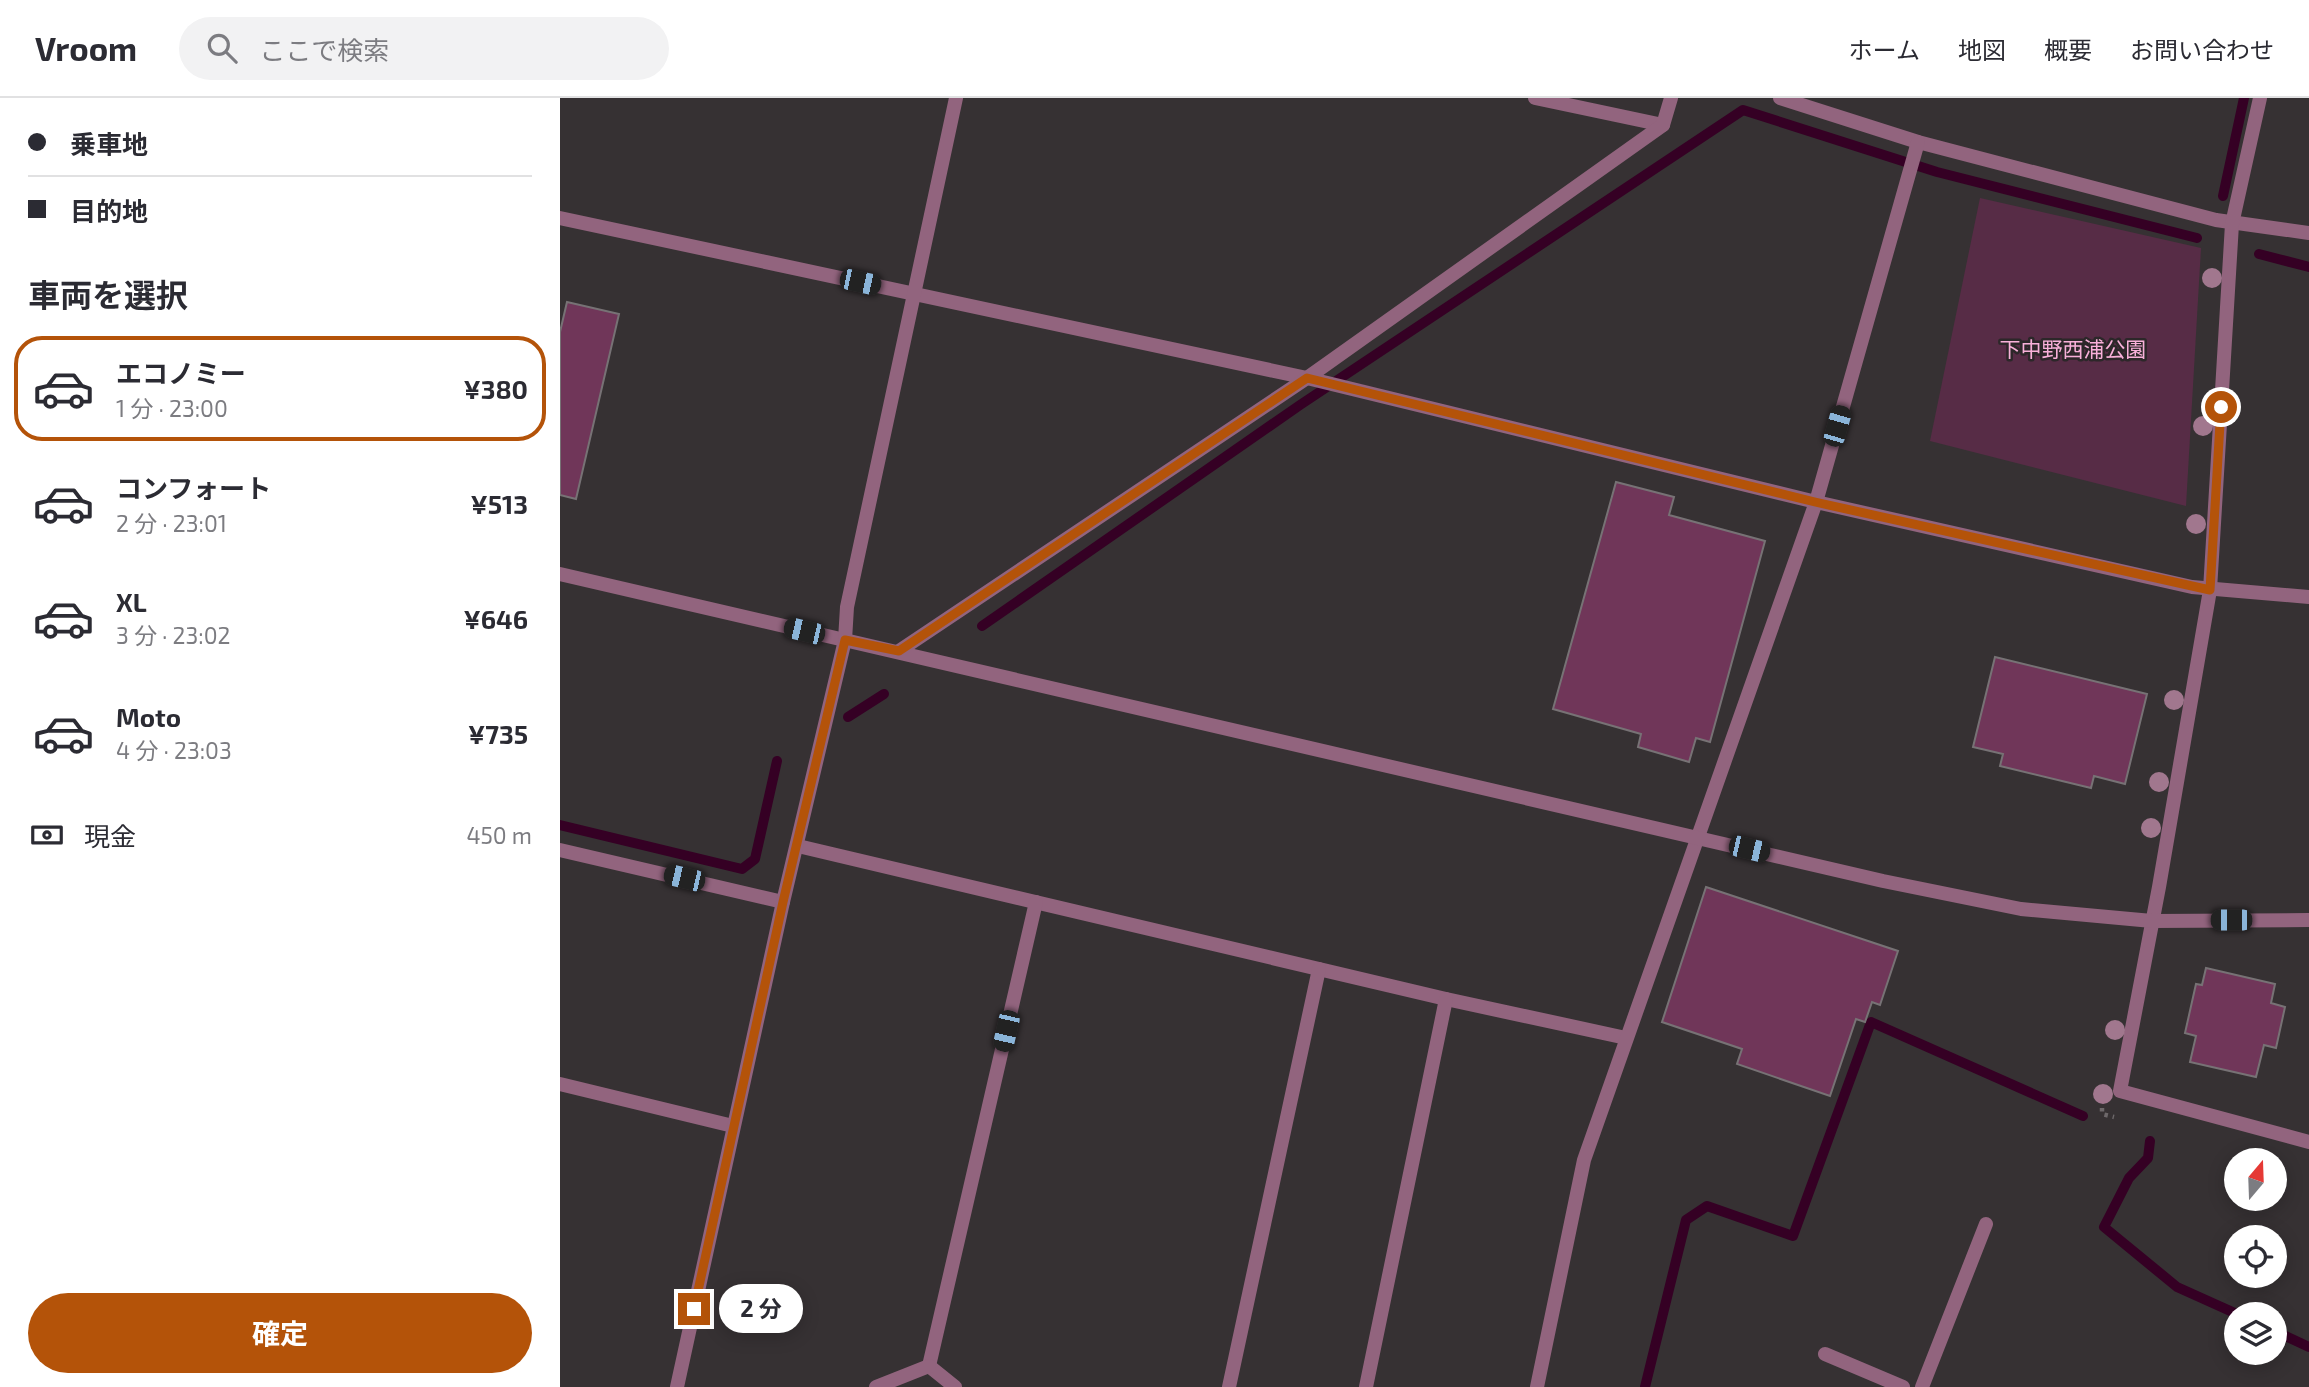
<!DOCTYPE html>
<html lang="ja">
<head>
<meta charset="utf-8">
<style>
  body { margin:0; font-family:"Exo 2","Noto Sans JP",sans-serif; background:#f2f2f3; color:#2b2b33; height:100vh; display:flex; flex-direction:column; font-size:26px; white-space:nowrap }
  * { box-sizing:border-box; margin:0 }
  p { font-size:23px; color:#7c7c81 }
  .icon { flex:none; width:38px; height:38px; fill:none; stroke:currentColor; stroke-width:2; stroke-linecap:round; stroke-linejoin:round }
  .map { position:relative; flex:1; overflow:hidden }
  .details { display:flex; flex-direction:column; background:#fff; width:560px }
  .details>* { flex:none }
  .guide { display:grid; align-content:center; height:154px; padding:0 28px; background:#fff }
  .needle { width:46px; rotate:19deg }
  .controls { position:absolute; left:1664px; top:1050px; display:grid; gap:14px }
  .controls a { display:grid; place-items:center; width:63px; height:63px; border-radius:50%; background:#fff; box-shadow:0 4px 18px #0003; font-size:35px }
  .end { position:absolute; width:32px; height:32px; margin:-16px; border:9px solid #b45309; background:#fff; box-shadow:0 0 0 4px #fff }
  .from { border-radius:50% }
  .bubble { position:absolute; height:49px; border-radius:24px; background:#fff; box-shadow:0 4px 18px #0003; font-size:23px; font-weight:700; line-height:49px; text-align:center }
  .car { position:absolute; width:21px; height:42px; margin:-21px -10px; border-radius:9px; box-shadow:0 0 5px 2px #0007; background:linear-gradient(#222 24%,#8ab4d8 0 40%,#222 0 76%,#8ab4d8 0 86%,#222 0) }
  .guide b { display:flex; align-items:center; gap:24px; height:66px; font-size:26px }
  .guide b+b { border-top:2px solid #e1e1e2 }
  .guide i { width:18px; height:18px; background:#2b2b33 }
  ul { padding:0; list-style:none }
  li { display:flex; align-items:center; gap:21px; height:105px; margin:0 14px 10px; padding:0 14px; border:4px solid transparent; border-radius:28px }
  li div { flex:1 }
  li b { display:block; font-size:26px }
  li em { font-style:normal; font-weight:700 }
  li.active { border-color:#b45309 }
  li>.icon { width:63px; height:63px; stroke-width:1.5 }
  h2 { padding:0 28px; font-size:32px; line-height:84px }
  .pay { display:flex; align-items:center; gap:18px; height:77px; padding:0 28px; font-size:26px }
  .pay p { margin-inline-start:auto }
  .action { display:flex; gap:14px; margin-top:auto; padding:14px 28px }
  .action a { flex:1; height:80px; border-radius:42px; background:#b45309; color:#fff; font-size:28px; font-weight:700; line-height:80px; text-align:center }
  header { display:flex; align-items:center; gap:42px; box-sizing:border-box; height:98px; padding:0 35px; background:#fff; border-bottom:2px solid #e1e1e2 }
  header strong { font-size:33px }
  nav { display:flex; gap:38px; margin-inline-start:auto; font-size:24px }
  .search { width:490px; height:63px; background:#f2f2f3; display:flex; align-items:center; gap:18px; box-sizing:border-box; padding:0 24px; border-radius:38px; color:#7c7c81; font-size:26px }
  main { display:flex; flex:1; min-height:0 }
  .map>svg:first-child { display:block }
  .green { fill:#572c46 }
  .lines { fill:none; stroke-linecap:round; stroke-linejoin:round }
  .stream { stroke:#350024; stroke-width:10 }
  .building { fill:#703659; stroke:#777275; stroke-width:2 }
  .path { stroke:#6d686a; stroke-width:4.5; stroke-dasharray:3.5 5; stroke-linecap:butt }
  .minor { stroke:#92647e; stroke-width:14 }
  .tertiary { stroke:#92647e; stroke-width:14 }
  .tree { fill:#a1778e }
  .route { stroke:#b45309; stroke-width:9 }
  .labels { text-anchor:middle; stroke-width:5; stroke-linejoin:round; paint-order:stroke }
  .park-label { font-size:21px; fill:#f8b0d9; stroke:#2c2729 }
</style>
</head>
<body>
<header>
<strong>Vroom</strong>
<div class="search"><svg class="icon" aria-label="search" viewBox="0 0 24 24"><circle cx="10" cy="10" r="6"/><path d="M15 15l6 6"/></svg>ここで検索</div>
<nav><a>ホーム</a><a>地図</a><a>概要</a><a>お問い合わせ</a></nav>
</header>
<main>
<section class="details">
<div class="guide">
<b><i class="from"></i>乗車地</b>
<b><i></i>目的地</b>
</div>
<h2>車両を選択</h2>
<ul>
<li class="active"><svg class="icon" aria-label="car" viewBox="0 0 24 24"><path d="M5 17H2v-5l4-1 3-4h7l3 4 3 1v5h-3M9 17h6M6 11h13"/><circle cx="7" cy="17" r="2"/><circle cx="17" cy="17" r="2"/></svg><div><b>エコノミー</b><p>1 分 · 23:00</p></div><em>¥380</em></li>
<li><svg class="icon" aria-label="car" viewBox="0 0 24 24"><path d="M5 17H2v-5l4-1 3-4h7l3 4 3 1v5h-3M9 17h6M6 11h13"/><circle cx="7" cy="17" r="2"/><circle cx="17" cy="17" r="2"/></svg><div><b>コンフォート</b><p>2 分 · 23:01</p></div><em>¥513</em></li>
<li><svg class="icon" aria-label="car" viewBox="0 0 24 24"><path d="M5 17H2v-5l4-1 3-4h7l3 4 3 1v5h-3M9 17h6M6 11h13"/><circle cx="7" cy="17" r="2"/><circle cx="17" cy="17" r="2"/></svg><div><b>XL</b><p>3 分 · 23:02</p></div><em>¥646</em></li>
<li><svg class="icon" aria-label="car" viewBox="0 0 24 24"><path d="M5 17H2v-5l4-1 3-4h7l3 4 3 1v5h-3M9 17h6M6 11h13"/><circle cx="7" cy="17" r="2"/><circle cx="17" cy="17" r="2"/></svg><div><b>Moto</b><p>4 分 · 23:03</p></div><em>¥735</em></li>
</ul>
<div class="pay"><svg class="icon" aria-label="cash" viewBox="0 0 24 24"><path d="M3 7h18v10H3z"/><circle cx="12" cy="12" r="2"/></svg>現金<p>450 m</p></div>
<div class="action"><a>確定</a></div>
</section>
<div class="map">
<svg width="1749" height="1289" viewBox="0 0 1749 1289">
  <rect width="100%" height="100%" fill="#363133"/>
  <polygon class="green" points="1420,100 1641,150 1626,408 1370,343"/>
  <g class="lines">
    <g class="stream">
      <polyline points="1663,98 1684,0"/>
      <polyline points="1699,156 1749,169"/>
      <polyline points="422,528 740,307 1183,12 1377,74 1637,140"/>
      <polyline points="288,619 324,596"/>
      <polyline points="0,727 182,771 195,761 217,663"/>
      <polyline points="1590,1043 1588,1060 1569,1080 1544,1129 1617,1189 1677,1216"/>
      <polyline points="1715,1233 1749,1249"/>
      <polyline points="1085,1289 1126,1122 1147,1108 1233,1138 1311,924 1523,1018"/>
    </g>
  </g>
  <g class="building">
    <polygon points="7,204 59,216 16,401 0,397 0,234"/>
    <polygon points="1056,384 1114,399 1109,417 1205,443 1150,644 1136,640 1129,664 1078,649 1081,636 993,611"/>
    <polygon points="1435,559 1587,596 1565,686 1534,678 1531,690 1440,668 1443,656 1413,649"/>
    <polygon points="1146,789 1338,853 1320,907 1312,904 1305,924 1296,921 1270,998 1177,966 1182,951 1102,924"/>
    <polygon points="1646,870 1715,886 1711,905 1725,909 1716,950 1704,947 1696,979 1630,964 1636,938 1625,935 1636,886 1642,887"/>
  </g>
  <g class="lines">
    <polyline class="path" points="1542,1010 1542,1016 1554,1019"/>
    <g class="minor">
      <polyline points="975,0 1103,27"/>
      <polyline points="1220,0 1358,44 1656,122 1749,135"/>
      <polyline points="1700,0 1672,126 1650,492 1599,789 1560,993 1749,1044"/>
      <polyline points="0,120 747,280 1256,404 1632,489 1749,499"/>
      <polyline points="339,553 747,280 1103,27 1111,0"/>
      <polyline points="238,748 886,901 1066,940"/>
      <polyline points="0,752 223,804"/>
      <polyline points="0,986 173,1028"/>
      <polyline points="1265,1256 1343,1289"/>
      <polyline points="369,1268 476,804"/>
      <polyline points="369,1268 395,1289"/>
      <polyline points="117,1289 223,804 285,542"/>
      <polyline points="316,1289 369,1268"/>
      <polyline points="669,1289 759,871"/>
      <polyline points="806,1289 886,901"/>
      <polyline points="977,1289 1024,1062 1256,404 1358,44"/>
      <polyline points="1362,1289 1426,1126"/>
    </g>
    <g class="tertiary">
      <polyline points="0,476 1323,783 1461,811 1592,823 1749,822"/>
      <polyline points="285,542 287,509 396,0"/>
    </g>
  </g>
  <g class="tree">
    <circle cx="1652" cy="180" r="10"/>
    <circle cx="1643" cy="328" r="10"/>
    <circle cx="1636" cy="426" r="10"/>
    <circle cx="1614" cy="602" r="10"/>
    <circle cx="1599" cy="684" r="10"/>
    <circle cx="1591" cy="730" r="10"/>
    <circle cx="1555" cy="932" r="10"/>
    <circle cx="1543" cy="996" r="10"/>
  </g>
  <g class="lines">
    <polyline class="route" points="134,1211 223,804 285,542 339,553 747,280 1255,404 1650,492 1661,309"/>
  </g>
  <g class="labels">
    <g class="park-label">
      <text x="1513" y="259">下中野西浦公園</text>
    </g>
  </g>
</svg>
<div class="controls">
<a><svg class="needle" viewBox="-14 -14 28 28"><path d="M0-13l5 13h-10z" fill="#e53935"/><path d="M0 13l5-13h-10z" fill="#7c7c81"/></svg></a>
<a><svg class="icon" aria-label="locate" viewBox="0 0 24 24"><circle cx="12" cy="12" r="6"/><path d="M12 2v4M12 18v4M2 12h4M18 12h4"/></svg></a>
<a><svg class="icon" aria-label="layers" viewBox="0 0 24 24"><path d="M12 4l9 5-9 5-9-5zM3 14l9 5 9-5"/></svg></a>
</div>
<i class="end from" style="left:1661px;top:309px"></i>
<i class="end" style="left:134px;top:1211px"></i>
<div class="bubble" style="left:159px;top:1186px;width:84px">2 分</div>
<i class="car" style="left:300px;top:184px;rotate:102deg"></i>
<i class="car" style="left:1277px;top:328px;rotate:16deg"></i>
<i class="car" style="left:244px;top:533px;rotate:283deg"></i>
<i class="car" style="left:1189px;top:751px;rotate:103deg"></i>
<i class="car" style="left:124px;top:780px;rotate:283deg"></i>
<i class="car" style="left:1671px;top:822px;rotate:270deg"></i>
<i class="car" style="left:446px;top:933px;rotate:193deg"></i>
</div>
</main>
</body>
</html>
